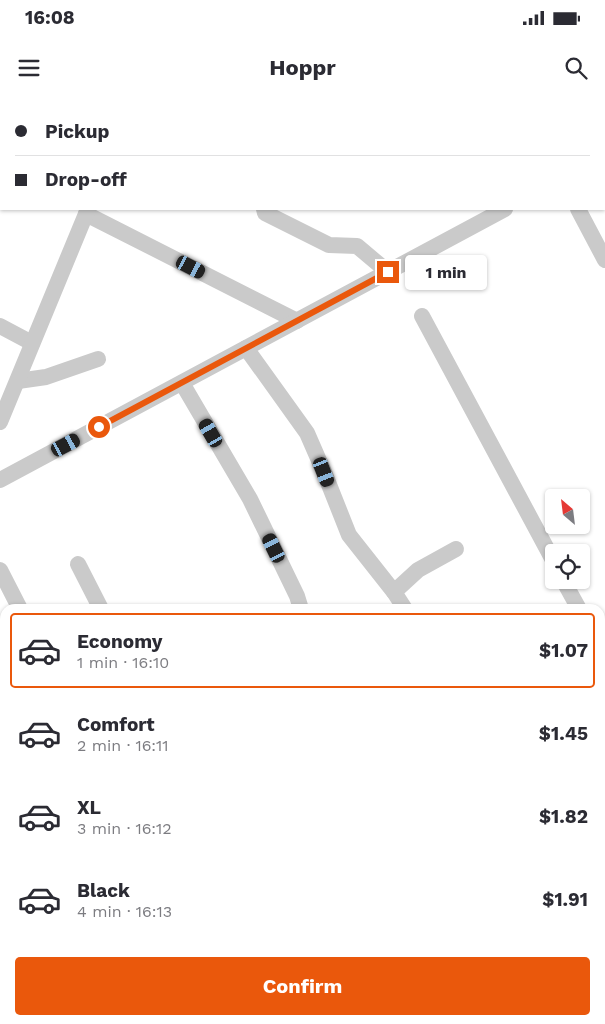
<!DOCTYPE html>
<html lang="en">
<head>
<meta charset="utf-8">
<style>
  body { margin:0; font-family:"Work Sans",sans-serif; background:#f7f7f7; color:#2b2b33; height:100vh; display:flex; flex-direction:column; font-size:19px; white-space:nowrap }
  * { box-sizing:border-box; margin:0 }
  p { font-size:16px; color:#7c7c81 }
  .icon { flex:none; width:28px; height:28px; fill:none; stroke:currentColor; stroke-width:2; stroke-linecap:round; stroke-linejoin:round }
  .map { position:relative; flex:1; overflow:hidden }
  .drawer { position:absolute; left:0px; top:504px; width:605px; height:421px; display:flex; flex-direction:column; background:#fff; border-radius:15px 15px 0 0; box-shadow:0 1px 4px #0004 }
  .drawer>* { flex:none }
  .top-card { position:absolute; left:0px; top:0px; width:605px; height:110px; box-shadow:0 1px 4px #0004; display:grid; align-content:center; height:110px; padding:0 15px; background:#fff }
  .needle { width:32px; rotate:332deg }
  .fabs { position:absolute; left:545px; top:389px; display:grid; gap:10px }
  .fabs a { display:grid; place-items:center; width:45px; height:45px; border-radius:5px; background:#fff; box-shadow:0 1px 4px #0004; font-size:25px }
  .end { position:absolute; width:22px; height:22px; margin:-11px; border:6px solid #ea580c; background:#fff; box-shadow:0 0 0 2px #fff }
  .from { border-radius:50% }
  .bubble { position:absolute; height:35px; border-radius:5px; background:#fff; box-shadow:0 1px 4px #0004; font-size:16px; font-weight:700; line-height:35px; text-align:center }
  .car { position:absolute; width:15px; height:30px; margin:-15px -8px; border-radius:6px; box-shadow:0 0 4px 1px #0007; background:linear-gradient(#222 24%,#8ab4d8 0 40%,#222 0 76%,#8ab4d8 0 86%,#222 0) }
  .top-card b { display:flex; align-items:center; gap:18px; height:48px; font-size:19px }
  .top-card b+b { border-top:1px solid #e1e1e2 }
  .top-card i { width:12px; height:12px; background:#2b2b33 }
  ul { padding:9px 0 0; list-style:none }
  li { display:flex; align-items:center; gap:15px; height:75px; margin:0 10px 8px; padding:0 5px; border:2px solid transparent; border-radius:5px }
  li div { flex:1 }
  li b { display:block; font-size:19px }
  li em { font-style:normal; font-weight:700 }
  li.selected { border-color:#ea580c }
  li>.icon { width:45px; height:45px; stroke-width:1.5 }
  .cta { display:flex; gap:10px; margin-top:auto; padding:10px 15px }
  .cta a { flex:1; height:58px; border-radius:5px; background:#ea580c; color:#fff; font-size:20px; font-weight:700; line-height:58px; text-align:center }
  .status { display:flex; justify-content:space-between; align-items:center; height:35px; padding:0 25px; background:#fff; direction:ltr }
  .status svg { height:14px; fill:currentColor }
  header { display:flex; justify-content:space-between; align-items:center; height:65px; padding:0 15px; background:#fff; font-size:22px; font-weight:700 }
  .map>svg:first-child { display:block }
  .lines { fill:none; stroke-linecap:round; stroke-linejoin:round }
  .lane { stroke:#cacaca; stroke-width:9 }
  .street { stroke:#cacaca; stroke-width:16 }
  .secondary { stroke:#b7b7b7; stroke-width:24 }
  .route { stroke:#ea580c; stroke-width:6 }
</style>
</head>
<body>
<div class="status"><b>16:08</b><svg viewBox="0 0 49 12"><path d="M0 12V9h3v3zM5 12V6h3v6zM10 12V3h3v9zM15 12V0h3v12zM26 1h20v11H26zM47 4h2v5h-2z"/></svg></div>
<header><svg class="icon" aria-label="menu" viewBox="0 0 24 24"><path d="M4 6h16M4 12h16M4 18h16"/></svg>Hoppr<svg class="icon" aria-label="search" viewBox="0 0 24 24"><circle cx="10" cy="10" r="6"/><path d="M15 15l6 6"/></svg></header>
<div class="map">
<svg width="605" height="924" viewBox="0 0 605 924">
  <rect width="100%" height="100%" fill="#fff"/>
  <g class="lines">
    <g class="lane">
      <polyline points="600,704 605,701"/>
      <polyline points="600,811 605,807"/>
      <polyline points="194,924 195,920"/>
      <polyline points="441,924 447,920"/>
    </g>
    <g class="street">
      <polyline points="154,0 156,1"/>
      <polyline points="590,0 592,1"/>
      <polyline points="135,1 136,0"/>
      <polyline points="604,9 605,9"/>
      <polyline points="604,55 605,55"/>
      <polyline points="264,109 265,113 329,145 357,146 388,172"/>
      <polyline points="578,109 605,160"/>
      <polyline points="86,114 297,221"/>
      <polyline points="422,216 554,462"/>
      <polyline points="0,226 32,243"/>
      <polyline points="246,248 307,333 324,372 349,435 394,492"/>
      <polyline points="18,281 46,277 98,259"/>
      <polyline points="182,283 250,399 297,496 301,509"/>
      <polyline points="0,322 88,109"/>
      <polyline points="0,380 505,109"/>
      <polyline points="78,464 101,509"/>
      <polyline points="0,470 20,509"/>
      <polyline points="563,480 579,509"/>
      <polyline points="405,509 394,492 418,470 456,449"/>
      <polyline points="600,548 605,557"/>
      <polyline points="600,845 605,841"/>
      <polyline points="562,920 564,924"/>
      <polyline points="485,924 491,920"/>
    </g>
    <g class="secondary">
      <polyline points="600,634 605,631"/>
      <polyline points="120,920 123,924"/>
      <polyline points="62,924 69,920"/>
    </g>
  </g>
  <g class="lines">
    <polyline class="route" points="99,327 388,172"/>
  </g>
</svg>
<div class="fabs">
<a><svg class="needle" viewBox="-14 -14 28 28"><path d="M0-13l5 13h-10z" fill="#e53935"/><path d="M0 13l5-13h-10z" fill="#7c7c81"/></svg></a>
<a><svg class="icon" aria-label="locate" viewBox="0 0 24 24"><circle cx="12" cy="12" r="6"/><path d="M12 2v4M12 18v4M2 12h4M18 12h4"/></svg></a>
</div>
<i class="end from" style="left:99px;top:327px"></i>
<i class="end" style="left:388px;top:172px"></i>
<div class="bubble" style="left:405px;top:155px;width:82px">1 min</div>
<i class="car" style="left:191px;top:167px;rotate:117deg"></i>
<i class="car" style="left:211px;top:333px;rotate:330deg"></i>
<i class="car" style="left:66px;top:345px;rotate:62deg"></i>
<i class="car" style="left:324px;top:372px;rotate:159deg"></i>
<i class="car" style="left:274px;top:448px;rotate:334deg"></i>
<div class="top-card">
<b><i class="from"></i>Pickup</b>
<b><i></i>Drop-off</b>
</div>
<section class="drawer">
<ul>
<li class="selected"><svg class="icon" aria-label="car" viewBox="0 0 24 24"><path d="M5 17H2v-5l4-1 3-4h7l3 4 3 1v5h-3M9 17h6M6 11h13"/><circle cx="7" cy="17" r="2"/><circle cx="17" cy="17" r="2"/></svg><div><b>Economy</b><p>1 min · 16:10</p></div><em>$1.07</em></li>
<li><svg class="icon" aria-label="car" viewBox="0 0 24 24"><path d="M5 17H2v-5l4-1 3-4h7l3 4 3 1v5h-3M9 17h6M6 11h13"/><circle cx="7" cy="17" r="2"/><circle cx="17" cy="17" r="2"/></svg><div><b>Comfort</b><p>2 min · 16:11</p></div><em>$1.45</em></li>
<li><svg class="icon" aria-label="car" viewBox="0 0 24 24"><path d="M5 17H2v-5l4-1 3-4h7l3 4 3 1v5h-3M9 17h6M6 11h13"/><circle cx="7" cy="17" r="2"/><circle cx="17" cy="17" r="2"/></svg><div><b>XL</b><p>3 min · 16:12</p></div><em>$1.82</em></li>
<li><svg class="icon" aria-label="car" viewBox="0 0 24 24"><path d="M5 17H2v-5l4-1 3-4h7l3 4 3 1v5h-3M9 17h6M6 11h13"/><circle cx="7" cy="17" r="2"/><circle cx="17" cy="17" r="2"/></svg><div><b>Black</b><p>4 min · 16:13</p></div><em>$1.91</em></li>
</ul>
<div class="cta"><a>Confirm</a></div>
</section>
</div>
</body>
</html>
